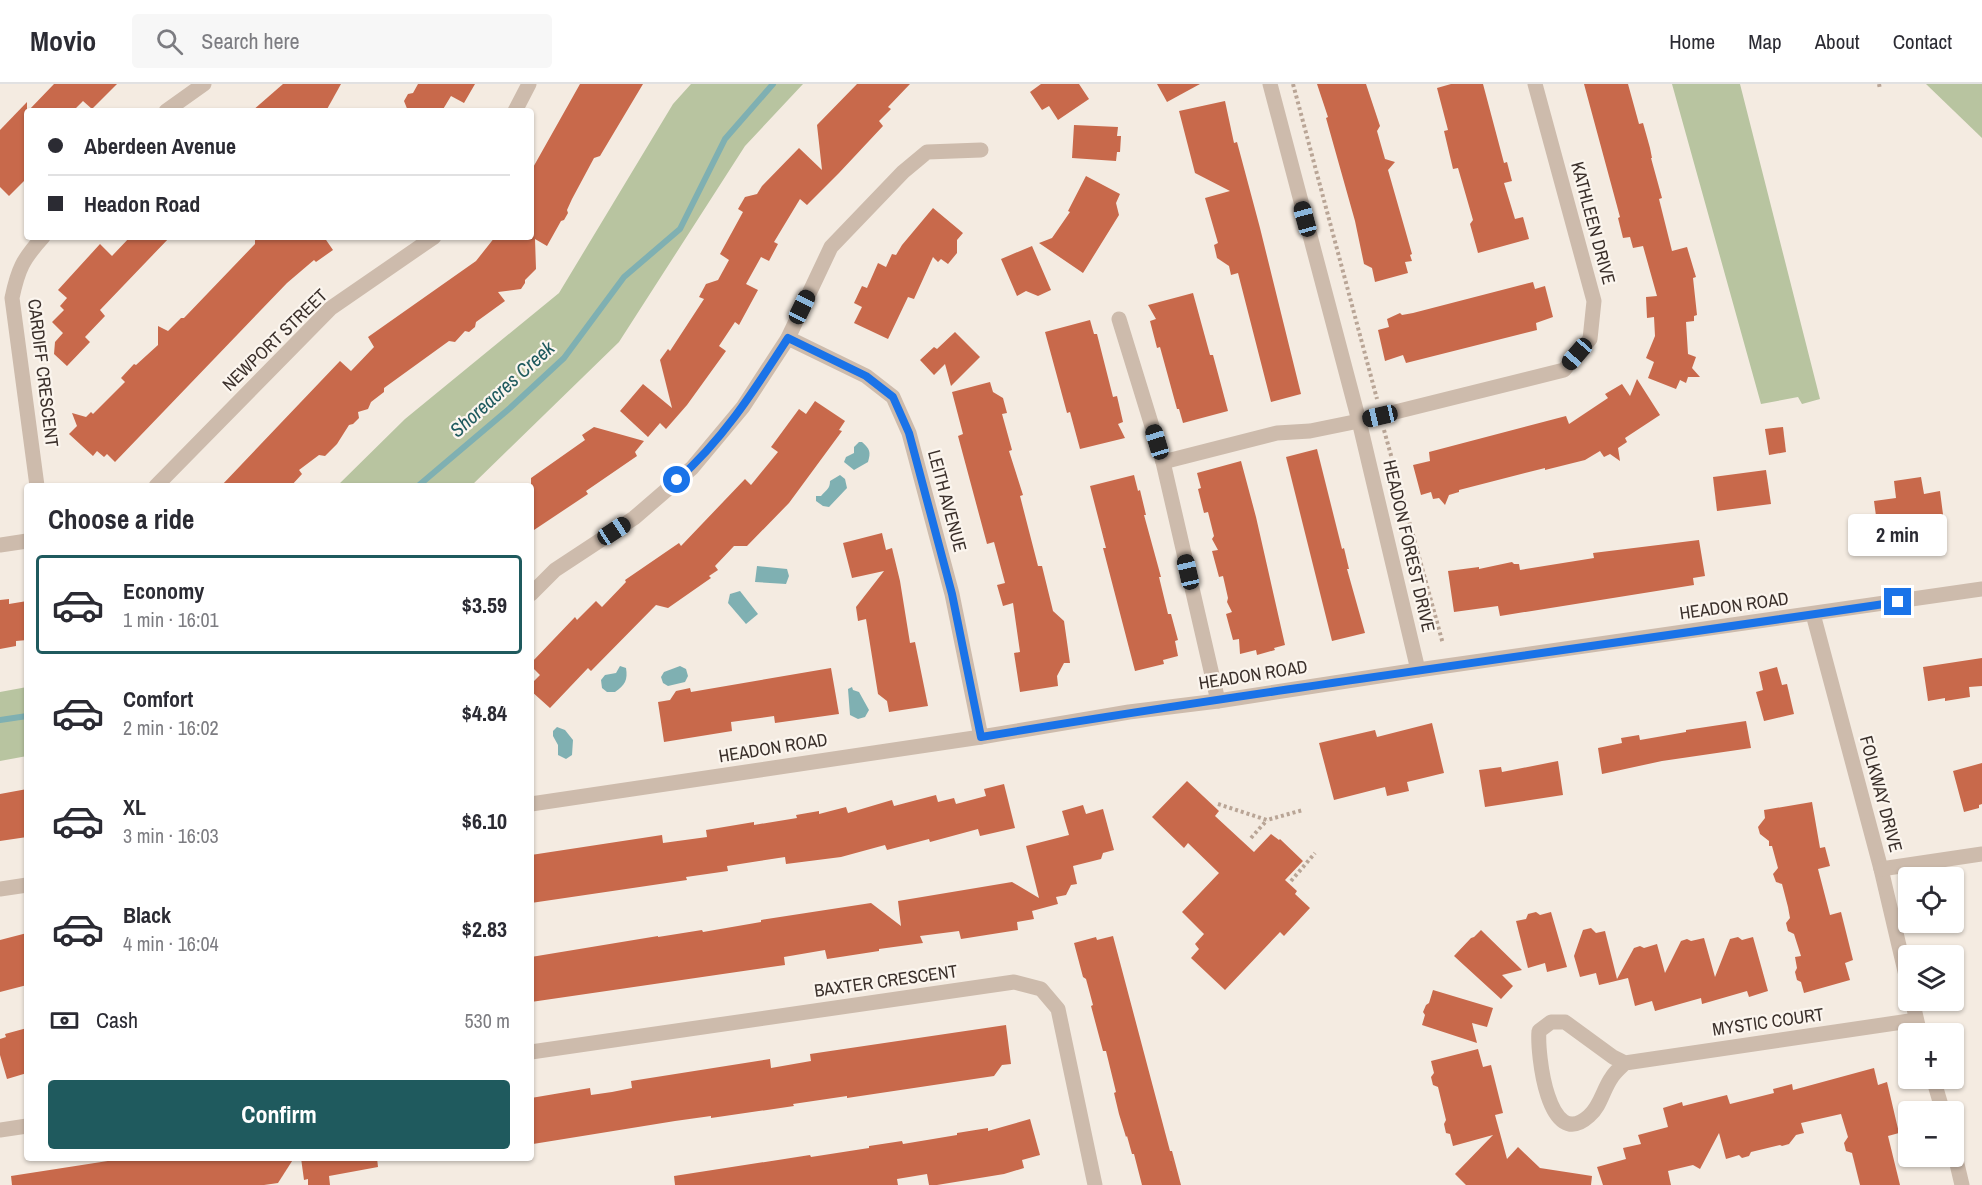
<!DOCTYPE html>
<html lang="en">
<head>
<meta charset="utf-8">
<style>
  body { margin:0; font-family:"Archivo Narrow",sans-serif; background:#f7f7f7; color:#2b2b33; height:100vh; display:flex; flex-direction:column; font-size:22px; white-space:nowrap }
  * { box-sizing:border-box; margin:0 }
  p { font-size:20px; color:#7c7c81 }
  .icon { flex:none; width:33px; height:33px; fill:none; stroke:currentColor; stroke-width:2; stroke-linecap:round; stroke-linejoin:round }
  .map { position:relative; flex:1; overflow:hidden }
  .details { position:absolute; left:24px; top:399px; width:510px; height:678px; display:flex; flex-direction:column; background:#fff; border-radius:6px; box-shadow:0 2px 4px #0004 }
  .details>* { flex:none }
  .hud { position:absolute; left:24px; top:24px; width:510px; height:132px; border-radius:6px; box-shadow:0 2px 4px #0004; display:grid; align-content:center; height:132px; padding:0 24px; background:#fff }
  .controls { position:absolute; left:1898px; top:783px; display:grid; gap:12px }
  .controls a { display:grid; place-items:center; width:66px; height:66px; border-radius:6px; background:#fff; box-shadow:0 2px 4px #0004; font-size:30px }
  .end { position:absolute; width:27px; height:27px; margin:-14px; border:8px solid #1a73e8; background:#fff; box-shadow:0 0 0 3px #fff }
  .from { border-radius:50% }
  .bubble { position:absolute; height:42px; border-radius:6px; background:#fff; box-shadow:0 2px 4px #0004; font-size:20px; font-weight:700; line-height:42px; text-align:center }
  .car { position:absolute; width:18px; height:36px; margin:-18px -9px; border-radius:8px; box-shadow:0 0 4px 2px #0007; background:linear-gradient(#222 24%,#8ab4d8 0 40%,#222 0 76%,#8ab4d8 0 86%,#222 0) }
  .hud b { display:flex; align-items:center; gap:21px; height:57px; font-size:22px }
  .hud b+b { border-top:2px solid #e1e1e2 }
  .hud i { width:15px; height:15px; background:#2b2b33 }
  ul { padding:0; list-style:none }
  li { display:flex; align-items:center; gap:18px; height:99px; margin:0 12px 9px; padding:0 12px; border:3px solid transparent; border-radius:6px }
  li div { flex:1 }
  li b { display:block; font-size:22px }
  li em { font-style:normal; font-weight:700 }
  li.selected { border-color:#1f5a5e }
  li>.icon { width:54px; height:54px; stroke-width:1.5 }
  h2 { padding:0 24px; font-size:27px; line-height:72px }
  .pay { display:flex; align-items:center; gap:15px; height:66px; padding:0 24px; font-size:22px }
  .pay p { margin-inline-start:auto }
  .button { display:flex; gap:12px; margin-top:auto; padding:12px 24px }
  .button a { flex:1; height:69px; border-radius:6px; background:#1f5a5e; color:#fff; font-size:24px; font-weight:700; line-height:69px; text-align:center }
  header { display:flex; align-items:center; gap:36px; box-sizing:border-box; height:84px; padding:0 30px; background:#fff; border-bottom:2px solid #e1e1e2 }
  header strong { font-size:28px }
  nav { display:flex; gap:33px; margin-inline-start:auto; font-size:21px }
  .search { width:420px; height:54px; background:#f7f7f7; display:flex; align-items:center; gap:15px; box-sizing:border-box; padding:0 21px; border-radius:6px; color:#7c7c81; font-size:22px }
  .map>svg:first-child { display:block }
  .green { fill:#b8c4a0 }
  .water { fill:#7fb0b2 }
  .lines { fill:none; stroke-linecap:round; stroke-linejoin:round }
  .stream { stroke:#7fb0b2; stroke-width:6 }
  .building { fill:#c8694b }
  .path { stroke:#b9a596; stroke-width:4; stroke-dasharray:3 3; stroke-linecap:butt }
  .minor { stroke:#cdbbac; stroke-width:15 }
  .route { stroke:#1a73e8; stroke-width:8 }
  .labels { text-anchor:middle; stroke-width:4.5; stroke-linejoin:round; paint-order:stroke }
  .street-label { font-size:18px; fill:#3b302b; stroke:#fbf5ee }
  .water-label { font-size:20px; font-style:italic; fill:#1f5a5e; stroke:#fbf5ee }
</style>
</head>
<body>
<header>
<strong>Movio</strong>
<div class="search"><svg class="icon" aria-label="search" viewBox="0 0 24 24"><circle cx="10" cy="10" r="6"/><path d="M15 15l6 6"/></svg>Search here</div>
<nav><a>Home</a><a>Map</a><a>About</a><a>Contact</a></nav>
</header>
<div class="map">
<svg width="1982" height="1101" viewBox="0 0 1982 1101">
  <rect width="100%" height="100%" fill="#f4ebe1"/>
  <g class="green">
    <polygon points="691,0 803,0 745,62 619,258 471,402 337,402 405,335 559,209 673,20"/>
    <polygon points="1672,0 1740,0 1820,315 1802,320 1798,313 1761,320"/>
    <polygon points="1926,0 1982,0 1982,54"/>
    <polygon points="27,603 27,672 0,677 0,608"/>
  </g>
  <g class="water">
    <path d="M 859,358 L 862,358 C 870,365 871,368 868,378 L 854,386 L 844,378 L 846,373 L 854,369 L 854,363 Z"/>
    <path d="M 840,391 L 845,395 L 847,404 L 829,423 L 823,422 L 816,417 L 816,412 L 821,412 C 826,406 830,405 830,397 Z"/>
    <polygon points="757,482 787,485 789,492 786,500 755,498"/>
    <polygon points="740,507 758,530 746,540 728,519 730,510"/>
    <path d="M 620,582 L 626,584 C 628,596 625,601 615,608 L 607,608 L 602,604 L 601,596 L 605,591 L 616,589 Z"/>
    <polygon points="680,582 686,585 688,592 685,598 668,602 663,599 661,593 664,588"/>
    <polygon points="852,603 853,606 859,608 869,626 865,633 858,635 850,631 848,605"/>
    <polygon points="557,643 565,646 573,656 572,671 566,675 558,671 558,661 553,652 553,647"/>
  </g>
  <g class="lines">
    <g class="stream">
      <polyline points="418,402 510,324 564,274 624,193 680,145 725,55 773,0"/>
      <polyline points="0,636 27,632"/>
    </g>
  </g>
  <g class="building">
    <polygon points="54,0 117,0 92,25 83,17 73,27 28,27"/>
    <polygon points="283,0 341,0 326,27 252,27"/>
    <polygon points="418,0 475,0 464,19 451,12 442,27 408,27 404,17 408,10 413,9"/>
    <polygon points="580,0 643,0 600,72 594,74 572,115 567,126 568,129 564,136 561,137 547,162 535,155 536,185 525,196 525,199 521,205 498,208 505,217 476,238 475,243 469,248 465,247 455,258 449,257 384,304 384,308 371,318 368,325 358,328 359,334 353,340 349,341 337,360 325,372 319,371 299,386 302,390 291,402 221,402 340,277 351,287 374,263 368,253 476,177 495,153 531,153 531,87"/>
    <polygon points="857,0 910,0 888,23 891,25 879,37 883,42 839,89 807,121 800,115 774,158 778,160 769,177 761,173 746,200 758,206 739,241 735,238 719,262 726,267 687,321 666,345 660,339 648,353 620,327 643,300 672,324 660,276 668,265 670,267 704,215 699,213 706,200 718,196 729,176 720,170 743,128 738,125 745,113 757,110 762,102 799,64 822,86 817,41"/>
    <polygon points="1041,0 1079,0 1089,15 1058,36 1049,22 1042,26 1030,8"/>
    <polygon points="1157,0 1200,0 1167,18"/>
    <polygon points="1317,0 1366,0 1380,42 1377,47 1385,75 1395,78 1388,86 1412,170 1410,171 1412,177 1405,178 1408,189 1375,198 1372,184 1364,180 1355,137 1326,34 1328,33"/>
    <polygon points="1451,0 1483,0 1504,79 1507,78 1512,97 1504,99 1515,135 1523,133 1529,155 1478,169 1470,140 1473,136 1458,84 1453,85 1444,47 1448,46 1437,4"/>
    <polygon points="1584,0 1628,0 1639,40 1643,39 1650,64 1652,74 1651,74 1662,114 1659,115 1672,167 1687,163 1696,193 1693,194 1697,231 1694,232 1694,237 1686,238 1688,270 1696,273 1692,284 1700,293 1688,293 1686,299 1680,296 1676,305 1648,294 1654,278 1646,274 1655,252 1654,233 1647,234 1646,213 1657,212 1643,162 1633,164 1630,153 1623,154 1618,134 1620,133"/>
    <polygon points="1225,17 1234,59 1237,58 1260,144 1301,310 1271,318 1238,189 1231,191 1229,182 1217,174 1214,161 1218,159 1205,114 1230,107 1195,89 1179,27"/>
    <polygon points="27,18 27,94 9,112 0,103 0,46"/>
    <polygon points="1074,41 1118,43 1117,52 1121,52 1120,68 1117,68 1116,77 1072,74"/>
    <polygon points="1086,92 1120,110 1116,119 1119,131 1083,189 1039,159 1052,154 1070,128 1068,127"/>
    <polygon points="933,124 963,149 957,156 957,169 948,180 941,175 938,178 933,173 914,215 908,213 888,255 854,239 862,223 854,219 862,202 867,204 878,179 886,183 892,170 896,171 902,161"/>
    <polygon points="130,153 170,153 100,226 105,232 85,253 90,258 67,282 54,270 55,258 63,249 52,238 64,226 60,222 67,214 58,206 100,160 112,172"/>
    <polygon points="255,153 324,153 333,166 316,178 314,176 287,199 115,378 107,370 104,373 97,367 93,372 69,350 77,342 72,329 86,333 91,328 93,330 125,298 121,294 134,280 136,281 158,261 158,242 168,247 181,234 184,234 255,160"/>
    <polygon points="1032,162 1051,206 1038,212 1026,207 1017,212 1001,175"/>
    <polygon points="1533,198 1535,205 1545,202 1553,233 1536,239 1537,246 1406,279 1403,271 1385,277 1378,246 1389,243 1387,235 1400,229 1402,231 1413,229"/>
    <polygon points="1193,209 1210,271 1213,271 1228,327 1183,339 1179,325 1177,325 1160,263 1157,264 1150,237 1156,235 1148,221"/>
    <polygon points="1090,236 1094,250 1097,250 1113,313 1117,312 1123,338 1118,340 1125,354 1080,365 1070,328 1067,329 1045,248"/>
    <polygon points="955,248 980,273 951,302 945,280 934,291 920,276 934,263 937,265"/>
    <polygon points="1637,295 1660,331 1625,354 1627,358 1618,364 1620,377 1610,370 1604,373 1600,367 1585,376 1545,386 1545,384 1459,406 1459,408 1449,411 1445,421 1439,414 1433,415 1431,408 1421,411 1413,381 1430,377 1429,368 1566,332 1569,340 1608,314 1605,310 1622,300 1630,312"/>
    <polygon points="990,298 993,308 1003,314 1007,329 1002,330 1012,366 1009,367 1023,411 1020,412 1038,482 1042,482 1053,527 1064,537 1070,579 1064,579 1057,592 1058,602 1020,608 1014,569 1020,568 1013,519 1003,522 997,501 1005,499 994,458 987,460 958,352 963,350 952,308"/>
    <polygon points="815,317 845,337 839,346 842,347 789,419 747,462 734,462 715,482 718,486 709,492 711,494 668,524 656,521 591,587 588,584 550,624 531,607 531,600 540,591 531,582 531,579 575,533 577,536 596,517 602,523 626,498 625,496 679,459 681,462 745,395 751,401 778,368 771,363 799,325 806,330"/>
    <polygon points="594,343 644,357 635,368 637,372 586,407 588,410 531,448 531,394 585,356 582,351"/>
    <polygon points="1783,343 1786,368 1769,371 1765,345"/>
    <polygon points="1317,365 1342,465 1344,464 1349,485 1347,485 1365,549 1332,557 1286,373"/>
    <polygon points="1241,377 1256,433 1285,561 1274,564 1275,566 1257,571 1256,566 1240,570 1239,555 1233,556 1226,530 1232,528 1227,518 1228,514 1223,492 1219,493 1212,467 1218,466 1212,455 1214,452 1208,428 1204,429 1198,405 1201,404 1197,389"/>
    <polygon points="1766,386 1771,420 1717,427 1713,393"/>
    <polygon points="1134,391 1138,407 1140,406 1146,431 1144,431 1161,493 1159,493 1168,530 1171,530 1178,556 1175,557 1178,572 1163,576 1164,580 1135,587 1103,464 1106,464 1090,402"/>
    <polygon points="1921,393 1924,410 1940,407 1944,438 1878,447 1874,417 1896,414 1894,397"/>
    <polygon points="882,449 886,466 892,464 900,497 910,559 915,558 928,622 889,628 887,617 878,610 866,535 858,537 856,523 884,487 852,494 843,459"/>
    <polygon points="1699,456 1705,492 1693,494 1694,501 1500,532 1498,522 1454,528 1448,487 1479,483 1479,485 1512,478 1514,480 1519,480 1520,486 1594,474 1593,469"/>
    <polygon points="9,515 9,520 27,517 27,556 16,557 16,562 0,565 0,516"/>
    <polygon points="1982,574 1982,602 1969,603 1970,613 1945,617 1945,614 1928,617 1923,583"/>
    <polygon points="1777,583 1782,601 1787,600 1794,630 1764,637 1756,608 1763,606 1759,588"/>
    <polygon points="831,584 839,630 775,639 774,632 731,638 732,647 664,658 658,618 670,616 676,607 690,604 691,608"/>
    <polygon points="1746,637 1751,664 1662,677 1602,690 1598,664 1622,659 1621,654 1639,651 1640,656 1686,648 1686,646"/>
    <polygon points="1432,639 1444,689 1407,698 1409,707 1387,712 1385,703 1334,716 1319,659 1375,646 1377,653"/>
    <polygon points="1558,677 1563,711 1485,723 1479,686 1501,683 1502,688"/>
    <polygon points="1982,679 1982,720 1979,721 1979,724 1964,728 1953,687"/>
    <polygon points="1187,697 1219,727 1215,732 1254,768 1271,750 1279,756 1280,755 1303,777 1285,796 1297,807 1295,810 1310,824 1284,852 1280,848 1225,906 1191,874 1199,865 1195,860 1204,850 1182,828 1219,789 1188,759 1184,764 1152,733"/>
    <polygon points="1004,700 1015,744 980,752 978,745 930,758 929,755 887,766 885,761 841,773 786,780 785,773 727,782 728,787 686,793 687,796 531,819 531,771 662,751 663,759 707,753 706,746 754,738 754,741 797,734 796,731 819,727 819,730 846,723 848,729 892,716 894,722 936,711 938,718 954,714 956,720 986,712 984,705"/>
    <polygon points="27,705 27,753 0,757 0,710"/>
    <polygon points="1812,718 1820,764 1825,763 1830,782 1818,785 1830,831 1841,828 1853,876 1845,879 1850,896 1804,909 1801,898 1797,896 1795,888 1797,884 1795,873 1801,872 1794,850 1788,847 1786,839 1790,834 1788,823 1782,800 1776,798 1773,790 1778,784 1772,762 1769,762 1769,757 1760,750 1758,743 1765,734 1764,726"/>
    <polygon points="1083,721 1086,730 1103,725 1114,766 1103,769 1101,775 1073,782 1077,800 1071,801 1066,811 1056,813 1058,820 1032,827 1034,835 1017,838 1018,846 961,855 959,847 920,852 923,859 879,865 879,867 827,875 825,866 784,873 785,881 531,918 531,873 658,852 658,853 702,846 703,848 761,838 761,836 871,819 901,842 898,817 1012,798 1039,814 1026,762 1069,751 1062,727"/>
    <polygon points="1536,828 1540,831 1551,828 1567,883 1547,888 1545,879 1528,884 1516,837 1526,835 1528,830"/>
    <polygon points="1591,844 1596,849 1605,847 1617,895 1634,864 1640,862 1644,864 1657,860 1665,889 1681,857 1687,855 1691,857 1704,854 1715,893 1730,855 1738,853 1742,856 1753,853 1768,907 1749,913 1747,907 1702,920 1701,914 1655,927 1652,917 1635,922 1628,894 1599,901 1596,889 1580,893 1574,872 1583,846"/>
    <polygon points="1481,846 1522,886 1502,891 1513,902 1501,915 1454,872 1471,854 1474,853"/>
    <polygon points="27,849 27,901 0,908 0,856"/>
    <polygon points="1113,852 1170,1067 1172,1067 1181,1101 1142,1101 1134,1070 1132,1070 1127,1052 1126,1053 1119,1030 1114,1009 1116,1008 1106,967 1103,967 1091,922 1093,921 1086,895 1083,893 1074,859 1096,853 1097,856"/>
    <polygon points="1433,906 1493,924 1487,943 1472,939 1477,959 1422,941 1425,931 1423,928 1426,921 1429,919"/>
    <polygon points="1006,941 1011,980 1002,981 994,992 847,1014 847,1012 793,1020 794,1022 711,1034 711,1032 675,1037 533,1060 531,1014 590,1004 591,1011 612,1008 632,1004 631,997 770,975 771,984 811,977 810,970"/>
    <polygon points="27,944 27,989 7,995 0,971 0,955 6,953 5,950"/>
    <polygon points="1478,965 1483,983 1491,981 1503,1029 1495,1031 1507,1075 1518,1063 1540,1084 1592,1092 1591,1101 1466,1101 1455,1090 1493,1051 1453,1062 1450,1050 1446,1049 1444,1040 1446,1036 1438,1003 1433,1001 1431,993 1434,989 1431,977"/>
    <polygon points="1874,984 1878,1001 1887,998 1899,1049 1888,1052 1900,1101 1860,1101 1852,1069 1846,1067 1844,1059 1848,1053 1841,1030 1801,1039 1804,1049 1796,1051 1789,1060 1782,1062 1780,1061 1751,1068 1749,1072 1742,1074 1739,1071 1726,1075 1719,1049 1700,1085 1693,1081 1668,1087 1671,1101 1603,1101 1597,1083 1626,1075 1623,1064 1641,1060 1638,1051 1668,1043 1663,1024 1682,1018 1683,1022 1727,1011 1730,1020 1774,1009 1773,1005 1792,1000 1793,1006"/>
    <polygon points="1030,1035 1040,1071 1022,1076 1024,1084 1004,1090 937,1101 929,1101 927,1090 897,1095 898,1101 675,1101 674,1092 810,1071 811,1073 869,1064 869,1062 902,1057 903,1060 957,1051 957,1049 988,1044 988,1047"/>
    <polygon points="127,1074 294,1074 278,1099 264,1101 12,1101 11,1092"/>
    <polygon points="301,1074 377,1074 378,1083 329,1092 330,1101 308,1101 308,1095 304,1096"/>
  </g>
  <g class="lines">
    <g class="path">
      <polyline points="1293,0 1377,315"/>
      <polyline points="1879,0 1880,5"/>
      <polyline points="1384,346 1443,560"/>
      <polyline points="1218,720 1267,736 1303,726"/>
      <polyline points="1251,754 1267,736"/>
      <polyline points="1291,797 1315,769"/>
    </g>
    <g class="minor">
      <polyline points="1270,0 1359,337 1418,586"/>
      <polyline points="166,27 204,0"/>
      <polyline points="515,27 529,0"/>
      <polyline points="1119,235 1163,378 1218,617"/>
      <polyline points="788,254 866,292 893,313 909,349 952,510 981,653"/>
      <polyline points="1163,378 1277,349 1310,347 1359,337 1564,286 1590,255 1594,217 1535,0"/>
      <path d="M 37,402 L 12,214 C 18,185 23,175 43,153"/>
      <polyline points="156,402 331,224 434,153"/>
      <polyline points="0,461 27,457"/>
      <polyline points="531,510 555,486 634,434 692,384 743,323 788,254 831,163 903,88 927,68 981,66"/>
      <polyline points="1813,530 1881,785 1908,900"/>
      <polyline points="531,720 981,653 1129,628 1218,617 1418,586 1982,505"/>
      <polyline points="1881,785 1982,770"/>
      <polyline points="0,805 27,801"/>
      <polyline points="1912,916 1920,950"/>
      <polyline points="531,968 1014,898 1041,905 1058,925 1095,1101"/>
      <path d="M 1625,979 L 1613,973 L 1565,938 L 1551,938 L 1539,947 C 1537,969 1548,1069 1589,1032 C 1601,1022 1603,1005 1612,993 C 1615,988 1621,983 1625,979 L 1916,936"/>
      <polyline points="1933,994 1943,1028"/>
      <polyline points="0,1046 27,1042"/>
      <polyline points="1953,1063 1962,1101"/>
    </g>
  </g>
  <g class="lines">
    <path class="route" d="M 677,396 C 723,356 755,305 788,254 L 866,292 L 893,313 L 909,349 L 952,510 L 981,653 C 1285,603 1592,563 1898,518"/>
  </g>
  <g class="labels">
    <g class="street-label">
      <text transform="translate(1593 139) rotate(75)" y="6">KATHLEEN DRIVE</text>
      <text transform="translate(275 256) rotate(-44)" y="6">NEWPORT STREET</text>
      <text transform="translate(43 289) rotate(83)" y="6">CARDIFF CRESCENT</text>
      <text transform="translate(947 417) rotate(75)" y="6">LEITH AVENUE</text>
      <text transform="translate(1409 462) rotate(77)" y="6">HEADON FOREST DRIVE</text>
      <text transform="translate(1734 522) rotate(-8)" y="6">HEADON ROAD</text>
      <text transform="translate(1253 591) rotate(-9)" y="6">HEADON ROAD</text>
      <text transform="translate(773 664) rotate(-9)" y="6">HEADON ROAD</text>
      <text transform="translate(1881 710) rotate(75)" y="6">FOLKWAY DRIVE</text>
      <text transform="translate(886 897) rotate(-8)" y="6">BAXTER CRESCENT</text>
      <text transform="translate(1768 938) rotate(-8)" y="6">MYSTIC COURT</text>
    </g>
    <g class="water-label">
      <text transform="translate(502 305) rotate(-42)" y="7">Shoreacres Creek</text>
    </g>
  </g>
</svg>
<div class="controls">
<a><svg class="icon" aria-label="locate" viewBox="0 0 24 24"><circle cx="12" cy="12" r="6"/><path d="M12 2v4M12 18v4M2 12h4M18 12h4"/></svg></a>
<a><svg class="icon" aria-label="layers" viewBox="0 0 24 24"><path d="M12 4l9 5-9 5-9-5zM3 14l9 5 9-5"/></svg></a>
<a>+</a>
<a>−</a>
</div>
<i class="end from" style="left:677px;top:396px"></i>
<i class="end" style="left:1898px;top:518px"></i>
<div class="bubble" style="left:1848px;top:430px;width:99px">2 min</div>
<i class="car" style="left:1305px;top:135px;rotate:345deg"></i>
<i class="car" style="left:802px;top:223px;rotate:26deg"></i>
<i class="car" style="left:1577px;top:270px;rotate:221deg"></i>
<i class="car" style="left:1380px;top:332px;rotate:257deg"></i>
<i class="car" style="left:1157px;top:358px;rotate:343deg"></i>
<i class="car" style="left:614px;top:447px;rotate:57deg"></i>
<i class="car" style="left:1188px;top:488px;rotate:347deg"></i>
<div class="hud">
<b><i class="from"></i>Aberdeen Avenue</b>
<b><i></i>Headon Road</b>
</div>
<section class="details">
<h2>Choose a ride</h2>
<ul>
<li class="selected"><svg class="icon" aria-label="car" viewBox="0 0 24 24"><path d="M5 17H2v-5l4-1 3-4h7l3 4 3 1v5h-3M9 17h6M6 11h13"/><circle cx="7" cy="17" r="2"/><circle cx="17" cy="17" r="2"/></svg><div><b>Economy</b><p>1 min · 16:01</p></div><em>$3.59</em></li>
<li><svg class="icon" aria-label="car" viewBox="0 0 24 24"><path d="M5 17H2v-5l4-1 3-4h7l3 4 3 1v5h-3M9 17h6M6 11h13"/><circle cx="7" cy="17" r="2"/><circle cx="17" cy="17" r="2"/></svg><div><b>Comfort</b><p>2 min · 16:02</p></div><em>$4.84</em></li>
<li><svg class="icon" aria-label="car" viewBox="0 0 24 24"><path d="M5 17H2v-5l4-1 3-4h7l3 4 3 1v5h-3M9 17h6M6 11h13"/><circle cx="7" cy="17" r="2"/><circle cx="17" cy="17" r="2"/></svg><div><b>XL</b><p>3 min · 16:03</p></div><em>$6.10</em></li>
<li><svg class="icon" aria-label="car" viewBox="0 0 24 24"><path d="M5 17H2v-5l4-1 3-4h7l3 4 3 1v5h-3M9 17h6M6 11h13"/><circle cx="7" cy="17" r="2"/><circle cx="17" cy="17" r="2"/></svg><div><b>Black</b><p>4 min · 16:04</p></div><em>$2.83</em></li>
</ul>
<div class="pay"><svg class="icon" aria-label="cash" viewBox="0 0 24 24"><path d="M3 7h18v10H3z"/><circle cx="12" cy="12" r="2"/></svg>Cash<p>530 m</p></div>
<div class="button"><a>Confirm</a></div>
</section>
</div>
</body>
</html>
